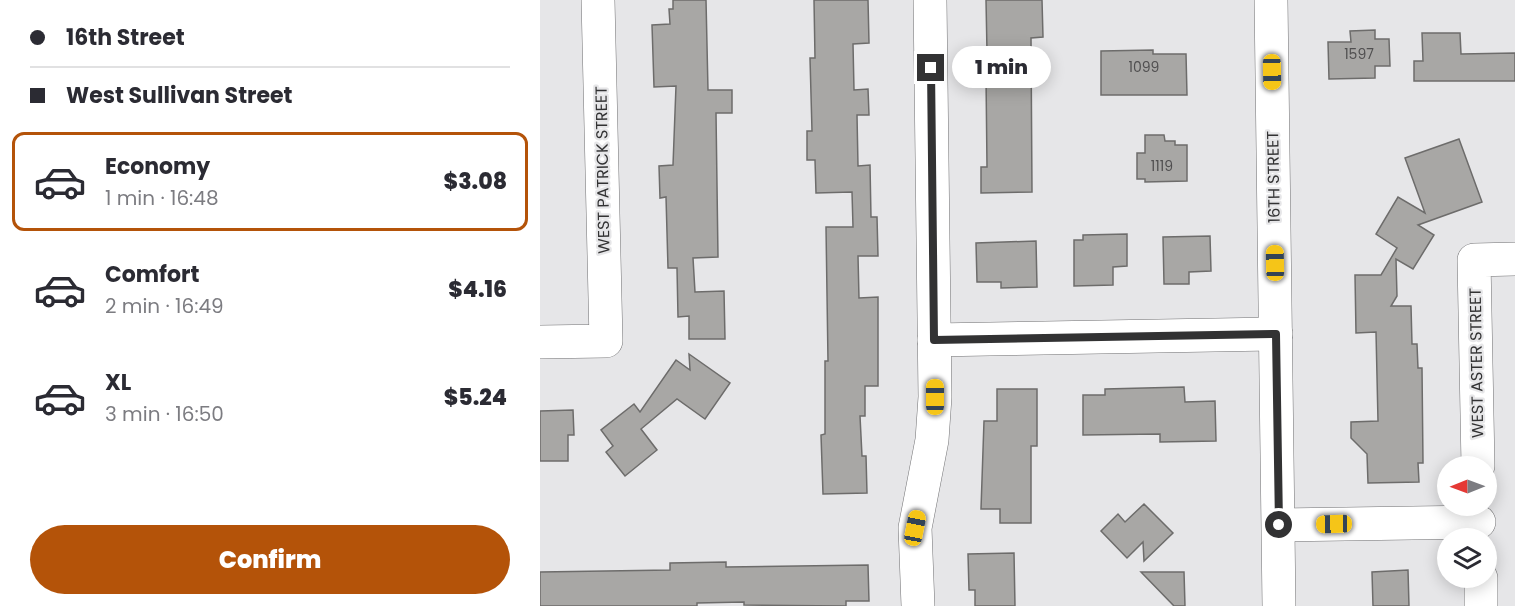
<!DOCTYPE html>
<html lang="en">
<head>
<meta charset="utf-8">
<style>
  body { margin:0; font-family:Poppins,sans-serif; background:#f7f7f7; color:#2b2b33; height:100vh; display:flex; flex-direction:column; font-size:22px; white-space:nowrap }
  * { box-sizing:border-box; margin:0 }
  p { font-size:20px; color:#7c7c81 }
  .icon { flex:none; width:33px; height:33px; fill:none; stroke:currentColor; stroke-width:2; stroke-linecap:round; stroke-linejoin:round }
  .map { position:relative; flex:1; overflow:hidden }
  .drawer { display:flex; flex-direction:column; background:#fff; width:540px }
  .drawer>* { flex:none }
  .guide { display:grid; align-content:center; height:132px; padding:0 30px; background:#fff }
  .needle { width:39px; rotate:269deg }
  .controls { position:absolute; left:897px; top:456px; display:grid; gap:12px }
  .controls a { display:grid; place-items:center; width:60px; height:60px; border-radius:50%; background:#fff; box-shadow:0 3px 15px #0003; font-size:30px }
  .end { position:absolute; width:27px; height:27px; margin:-14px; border:8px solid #323233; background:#fff; box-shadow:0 0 0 3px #fff }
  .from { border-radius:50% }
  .bubble { position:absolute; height:42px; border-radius:21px; background:#fff; box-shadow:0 3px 15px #0003; font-size:20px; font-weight:800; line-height:42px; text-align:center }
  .car { position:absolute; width:18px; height:36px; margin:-18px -9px; border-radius:8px; box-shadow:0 0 4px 2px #0007; background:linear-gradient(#f5c518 24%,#345 0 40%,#f5c518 0 76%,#345 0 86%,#f5c518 0) }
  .guide b { display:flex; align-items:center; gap:21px; height:57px; font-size:22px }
  .guide b+b { border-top:2px solid #e1e1e2 }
  .guide i { width:15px; height:15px; background:#2b2b33 }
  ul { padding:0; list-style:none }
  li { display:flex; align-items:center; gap:18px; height:99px; margin:0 12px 9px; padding:0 18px; border:3px solid transparent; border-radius:12px }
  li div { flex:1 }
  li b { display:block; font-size:22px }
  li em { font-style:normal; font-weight:800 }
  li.selected { border-color:#b45309 }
  li>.icon { width:54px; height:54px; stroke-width:1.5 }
  .action { display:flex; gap:12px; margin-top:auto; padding:12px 30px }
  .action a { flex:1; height:69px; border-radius:36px; background:#b45309; color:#fff; font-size:24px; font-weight:800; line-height:69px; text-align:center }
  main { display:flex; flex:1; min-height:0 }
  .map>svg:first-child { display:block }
  .building { fill:#a8a7a5; stroke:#6d6c6b; stroke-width:1.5 }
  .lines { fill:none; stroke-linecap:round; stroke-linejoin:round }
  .minor-casing { stroke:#717173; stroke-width:34 }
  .major-casing { stroke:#717173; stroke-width:34 }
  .minor { stroke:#fff; stroke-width:33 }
  .major { stroke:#fff; stroke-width:33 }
  .route { stroke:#323233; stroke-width:8 }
  .labels { text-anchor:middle; stroke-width:4.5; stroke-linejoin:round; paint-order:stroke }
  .number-label { font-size:14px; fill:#504f50 }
  .street-label { font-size:16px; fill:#323233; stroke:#e6e6e8 }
</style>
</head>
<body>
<main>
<section class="drawer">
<div class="guide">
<b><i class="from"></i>16th Street</b>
<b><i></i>West Sullivan Street</b>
</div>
<ul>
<li class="selected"><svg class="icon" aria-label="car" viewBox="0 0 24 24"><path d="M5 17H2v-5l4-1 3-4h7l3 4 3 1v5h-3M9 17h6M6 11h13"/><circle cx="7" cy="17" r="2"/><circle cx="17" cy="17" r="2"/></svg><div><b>Economy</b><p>1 min · 16:48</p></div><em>$3.08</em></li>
<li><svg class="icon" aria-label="car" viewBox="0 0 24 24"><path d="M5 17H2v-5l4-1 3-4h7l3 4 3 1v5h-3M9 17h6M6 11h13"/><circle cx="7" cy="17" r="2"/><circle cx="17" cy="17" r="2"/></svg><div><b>Comfort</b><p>2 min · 16:49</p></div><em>$4.16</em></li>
<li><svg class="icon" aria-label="car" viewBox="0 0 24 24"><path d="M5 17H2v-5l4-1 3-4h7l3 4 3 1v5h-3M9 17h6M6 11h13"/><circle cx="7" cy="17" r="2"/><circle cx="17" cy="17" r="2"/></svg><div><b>XL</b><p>3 min · 16:50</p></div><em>$5.24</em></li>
</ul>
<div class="action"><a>Confirm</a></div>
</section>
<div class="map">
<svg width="975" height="606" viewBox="0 0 975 606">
  <rect width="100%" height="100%" fill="#e6e6e8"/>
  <g class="building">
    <polygon points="133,0 166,0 168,90 192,90 192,113 176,113 178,257 153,258 155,292 184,291 185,339 149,339 149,316 138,317 137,268 128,268 126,197 120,198 119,166 133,165 136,86 114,87 112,25 130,24 129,9 133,9"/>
    <polygon points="274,0 328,0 329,43 313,44 314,90 328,89 329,115 317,115 318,166 330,165 331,217 337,217 338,256 318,256 319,298 338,297 338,386 325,386 325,416 320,416 322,456 326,456 327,493 283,494 281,435 285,434 285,361 288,361 286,227 313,227 312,192 276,193 275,160 267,160 267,131 272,131 270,58 275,58"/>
    <polygon points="446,0 502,0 503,37 491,38 492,192 441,193 441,167 447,167 446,77 440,77 440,52 447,52"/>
    <polygon points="835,30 835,39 849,39 850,66 835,66 835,78 789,79 788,42 811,42 810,31"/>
    <polygon points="882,33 920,33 921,54 975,53 975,81 874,81 874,61 883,61"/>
    <polygon points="613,50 613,54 646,54 647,95 561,95 561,51"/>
    <polygon points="605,135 624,135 625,141 635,141 635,145 647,145 647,181 605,182 605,179 597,179 597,153 605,153"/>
    <polygon points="919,139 942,202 878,225 894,235 873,269 856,259 857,296 851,306 871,306 872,344 877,344 878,368 882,368 883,463 878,463 879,482 828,483 827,454 811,438 811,422 838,421 836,332 816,333 815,275 841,275 857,248 836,234 858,197 885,213 865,158"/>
    <polygon points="587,234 587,266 573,267 573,285 534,286 534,240 543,240 543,235"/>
    <polygon points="670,236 671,271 649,272 649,284 624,284 623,237"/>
    <polygon points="496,241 497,287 461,288 461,282 437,282 436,243"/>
    <polygon points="149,354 190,383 165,419 137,399 101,429 117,450 85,476 66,452 73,446 61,430 94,404 100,412 136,360 150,370"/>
    <polygon points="644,387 645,402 675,401 676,441 620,442 620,434 543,435 543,395 565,395 565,389"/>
    <polygon points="457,389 497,389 497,446 491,446 491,523 460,523 460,509 441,509 444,421 457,421"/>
    <polygon points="33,410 34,435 28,435 28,461 0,461 0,411"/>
    <polygon points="604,504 633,533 604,561 603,542 587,558 561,531 578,514 585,522"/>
    <polygon points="474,553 475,606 435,606 435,590 429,590 428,554"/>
    <polygon points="186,562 186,567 328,565 329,601 306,601 306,606 204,605 204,602 157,603 157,606 0,606 0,572 130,570 130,563"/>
    <polygon points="868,570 869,606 833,606 832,572"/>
    <polygon points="601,572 644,572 645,606 634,606"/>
  </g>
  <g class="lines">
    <defs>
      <g id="minor">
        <polyline points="394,340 736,334"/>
        <polyline points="0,342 66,341 58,0"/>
        <polyline points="938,466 934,260 975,259"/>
        <polyline points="739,525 939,522"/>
        <polyline points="941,578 941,606"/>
        <polyline points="378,606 375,528 392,440 395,397 390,0"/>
      </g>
      <polyline id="major" points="731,0 739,606"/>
    </defs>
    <use href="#minor" class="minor-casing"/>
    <use href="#major" class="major-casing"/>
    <use href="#minor" class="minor"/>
    <use href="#major" class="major"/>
  </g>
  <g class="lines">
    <polyline class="route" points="391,68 394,340 736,334 739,525"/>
  </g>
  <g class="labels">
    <g class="number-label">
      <text x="819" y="59">1597</text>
      <text x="604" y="72">1099</text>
      <text x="622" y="171">1119</text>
    </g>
    <g class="street-label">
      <text transform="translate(62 170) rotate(-91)" y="6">WEST PATRICK STREET</text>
      <text transform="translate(733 177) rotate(-91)" y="6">16TH STREET</text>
      <text transform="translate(936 363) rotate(-91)" y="6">WEST ASTER STREET</text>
    </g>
  </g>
</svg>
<div class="controls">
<a><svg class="needle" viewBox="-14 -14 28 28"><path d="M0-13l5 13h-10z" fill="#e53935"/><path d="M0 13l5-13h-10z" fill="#7c7c81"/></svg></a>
<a><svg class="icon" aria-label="layers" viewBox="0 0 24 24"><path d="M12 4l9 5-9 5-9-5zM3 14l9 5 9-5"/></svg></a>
</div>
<i class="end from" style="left:739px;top:525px"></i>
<i class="end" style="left:391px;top:68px"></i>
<div class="bubble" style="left:412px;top:46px;width:99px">1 min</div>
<i class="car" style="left:732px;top:72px;rotate:179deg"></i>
<i class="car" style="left:735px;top:263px;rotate:359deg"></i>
<i class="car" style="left:395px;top:397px;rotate:0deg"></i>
<i class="car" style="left:794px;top:524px;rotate:269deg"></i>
<i class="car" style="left:375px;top:528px;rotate:11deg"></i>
</div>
</main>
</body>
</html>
